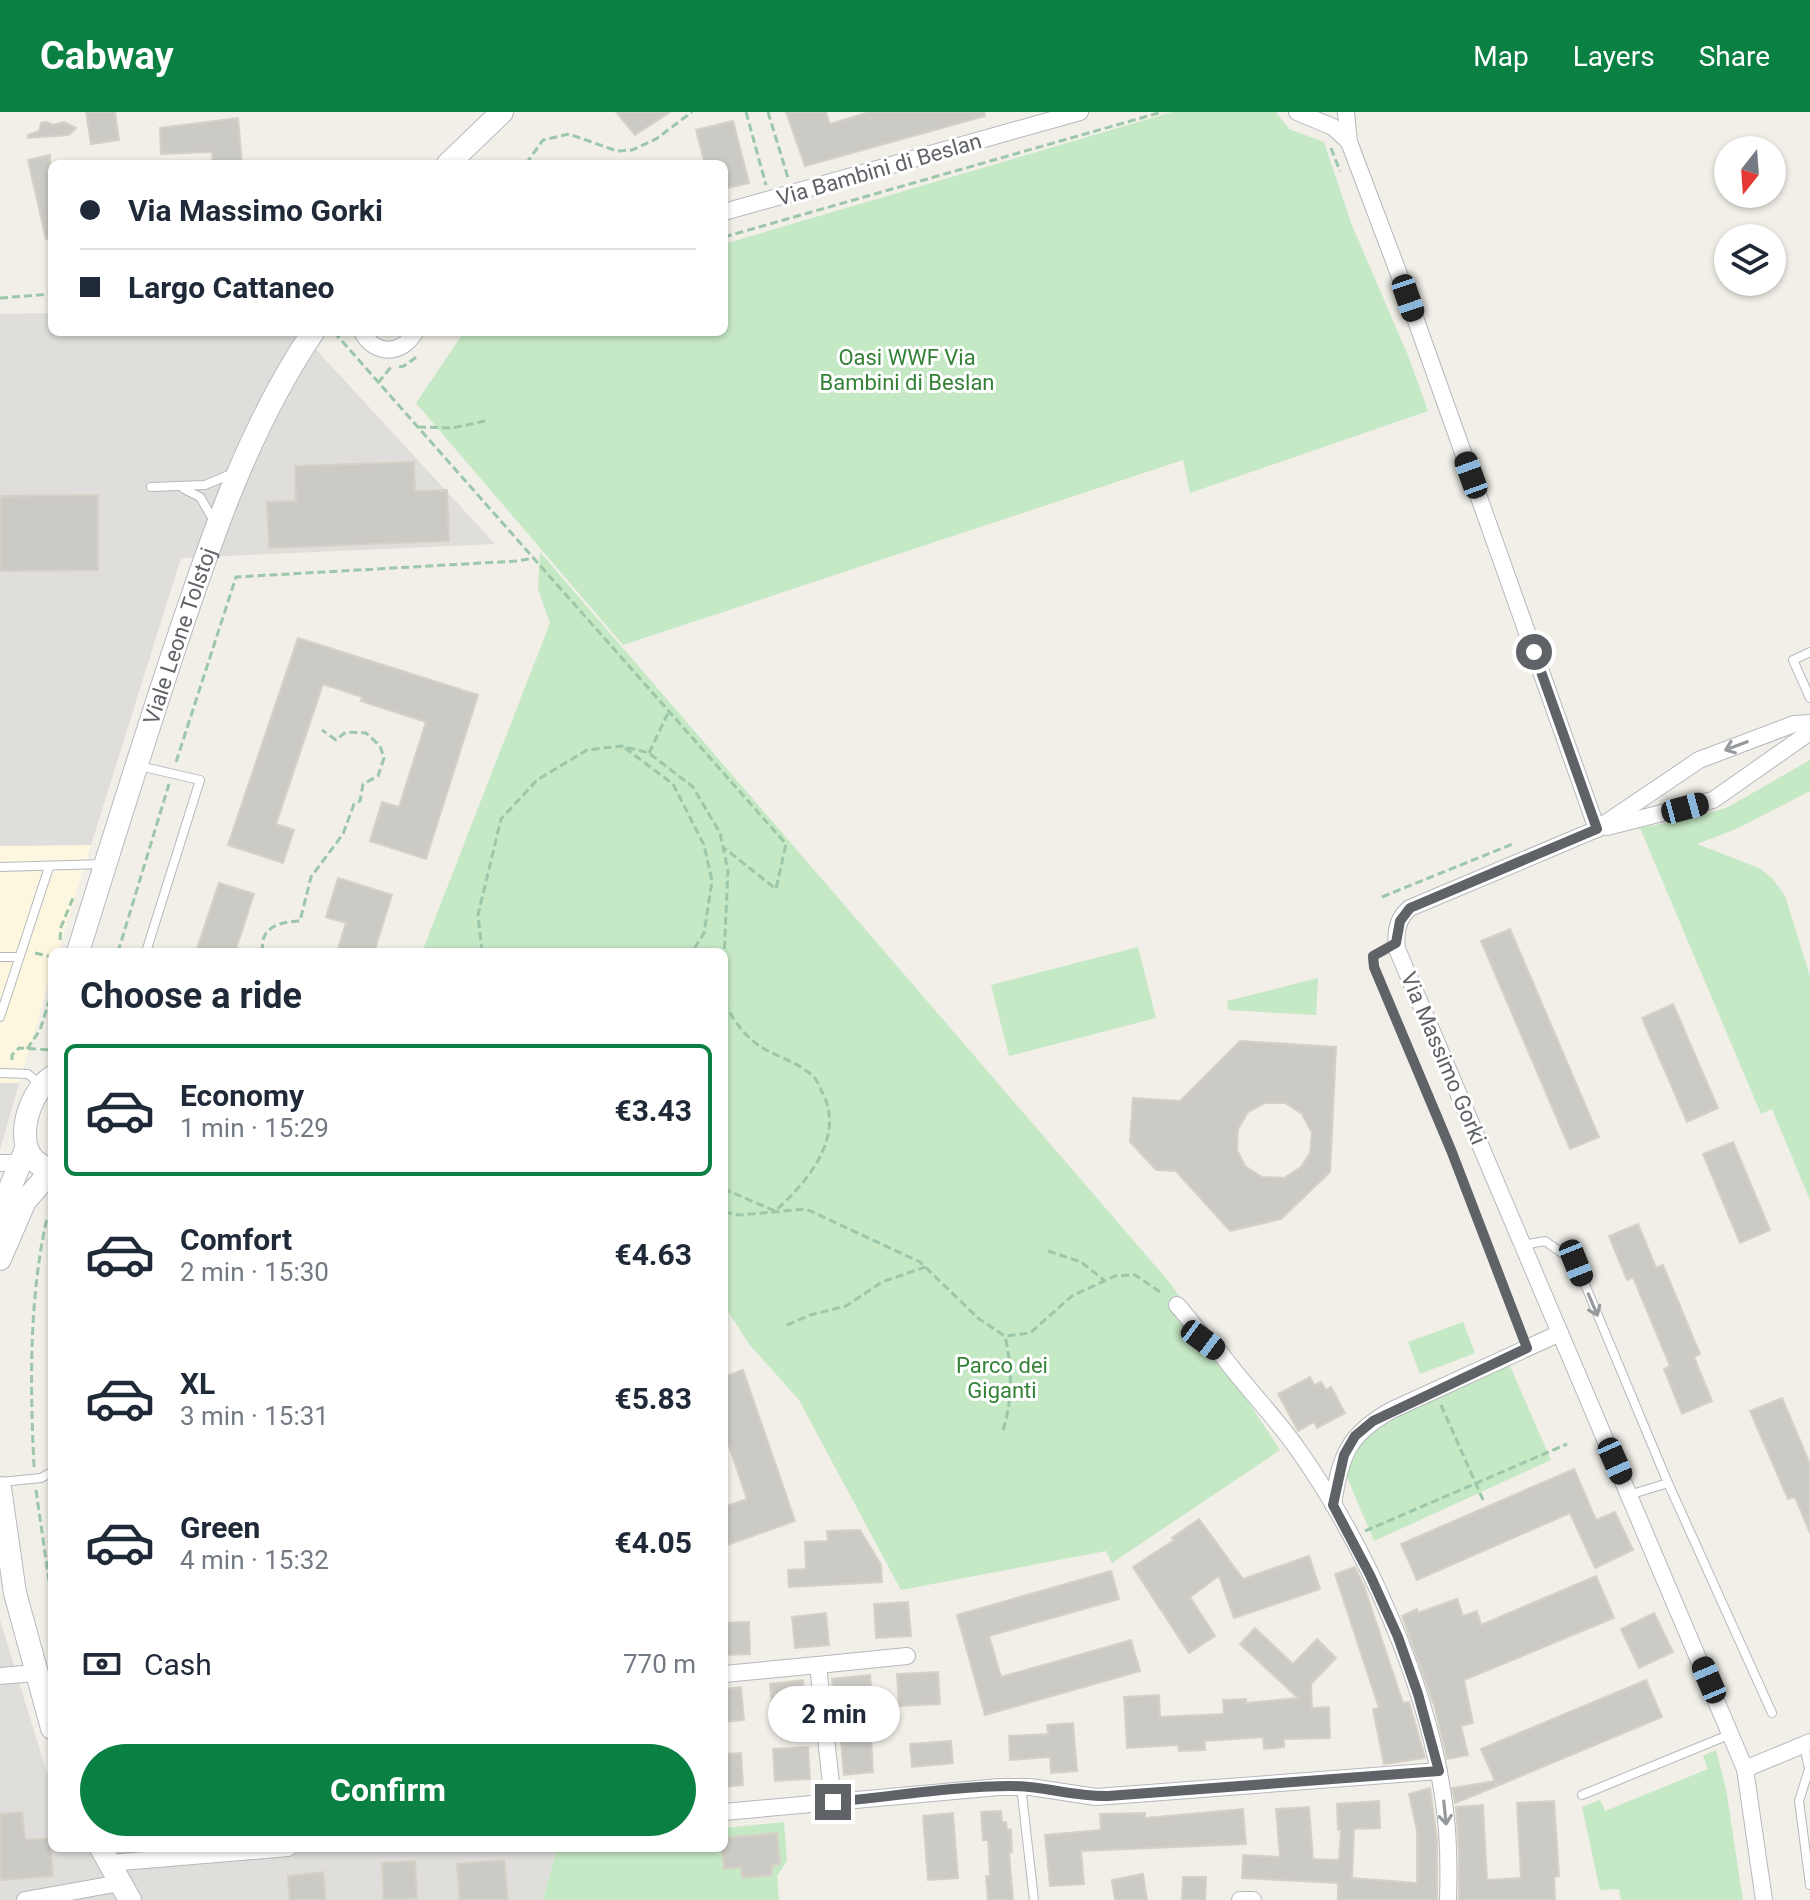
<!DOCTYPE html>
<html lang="en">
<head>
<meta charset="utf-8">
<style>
  body { margin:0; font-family:Roboto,sans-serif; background:#f2f2f3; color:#1f2937; height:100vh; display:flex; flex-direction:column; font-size:30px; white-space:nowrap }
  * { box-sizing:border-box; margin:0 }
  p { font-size:26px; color:#747a83 }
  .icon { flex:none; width:44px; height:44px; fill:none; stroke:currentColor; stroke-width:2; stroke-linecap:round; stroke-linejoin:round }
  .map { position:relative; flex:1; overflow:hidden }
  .side { position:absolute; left:48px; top:836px; width:680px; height:904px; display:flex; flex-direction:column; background:#fff; border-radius:12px; box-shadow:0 2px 6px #0004 }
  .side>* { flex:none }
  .banner { position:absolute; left:48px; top:48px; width:680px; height:176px; border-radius:12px; box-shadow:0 2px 6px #0004; display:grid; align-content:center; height:176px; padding:0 32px; background:#fff }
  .needle { width:52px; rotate:197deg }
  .buttons { position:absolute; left:1714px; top:24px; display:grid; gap:16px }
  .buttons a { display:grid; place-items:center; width:72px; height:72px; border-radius:50%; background:#fff; box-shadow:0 2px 6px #0004; font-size:40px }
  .end { position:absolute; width:36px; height:36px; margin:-18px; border:10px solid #5f6368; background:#fff; box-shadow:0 0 0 4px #fff }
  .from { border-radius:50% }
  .bubble { position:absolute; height:56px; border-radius:28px; background:#fff; box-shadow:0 2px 6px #0004; font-size:26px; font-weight:700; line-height:56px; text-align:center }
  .car { position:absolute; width:24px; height:48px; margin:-24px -12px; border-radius:10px; box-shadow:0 0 6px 2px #0007; background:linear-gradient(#222 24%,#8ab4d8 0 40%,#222 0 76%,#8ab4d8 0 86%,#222 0) }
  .banner b { display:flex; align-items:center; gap:28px; height:76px; font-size:30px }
  .banner b+b { border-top:2px solid #e0e1e3 }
  .banner i { width:20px; height:20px; background:#1f2937 }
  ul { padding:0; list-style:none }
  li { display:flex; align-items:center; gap:24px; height:132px; margin:0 16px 12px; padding:0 16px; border:4px solid transparent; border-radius:12px }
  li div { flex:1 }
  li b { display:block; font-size:30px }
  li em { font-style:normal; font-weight:700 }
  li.selected { border-color:#0b8043 }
  li>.icon { width:72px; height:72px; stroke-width:1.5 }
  h2 { padding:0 32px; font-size:36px; line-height:96px }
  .pay { display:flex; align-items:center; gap:20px; height:88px; padding:0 32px; font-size:30px }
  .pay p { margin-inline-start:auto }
  .button { display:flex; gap:16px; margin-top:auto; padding:16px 32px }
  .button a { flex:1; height:92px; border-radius:48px; background:#0b8043; color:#fff; font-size:32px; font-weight:700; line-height:92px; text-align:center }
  header { display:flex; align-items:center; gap:48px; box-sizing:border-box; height:112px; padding:0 40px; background:#0b8043; color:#fff }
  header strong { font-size:38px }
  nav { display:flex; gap:44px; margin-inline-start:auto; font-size:28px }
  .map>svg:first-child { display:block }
  .commercial { fill:#fef7e0 }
  .industrial { fill:#e0deda }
  .green { fill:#c5e8c5 }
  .building { fill:#cccac5; stroke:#d6d1c6; stroke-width:2; fill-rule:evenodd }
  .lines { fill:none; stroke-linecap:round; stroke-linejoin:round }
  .lane-casing { stroke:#b5b8bc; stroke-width:10 }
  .street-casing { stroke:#b5b8bc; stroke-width:18 }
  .secondary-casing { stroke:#b6babf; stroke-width:24 }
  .path { stroke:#9cc7a9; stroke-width:3; stroke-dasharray:8 4; stroke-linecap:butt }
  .lane { stroke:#fff; stroke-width:8 }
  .street { stroke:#fff; stroke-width:16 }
  .secondary { stroke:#fff; stroke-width:22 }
  .oneway { stroke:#979a9d }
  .route { stroke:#5f6368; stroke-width:10 }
  .labels { text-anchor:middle; stroke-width:6; stroke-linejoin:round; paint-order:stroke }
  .street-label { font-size:22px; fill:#5f6368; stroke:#fff }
  .park-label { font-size:22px; fill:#348238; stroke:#fff }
</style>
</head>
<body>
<header>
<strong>Cabway</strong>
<nav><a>Map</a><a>Layers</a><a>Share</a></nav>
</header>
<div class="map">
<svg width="1810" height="1788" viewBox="0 0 1810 1788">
  <rect width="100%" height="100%" fill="#f1efe8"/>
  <polygon class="commercial" points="91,733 58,840 52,840 52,861 19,971 0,971 0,734"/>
  <g class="industrial">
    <polygon points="52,201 52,220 300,220 495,432 181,446 91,733 0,734 0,202"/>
    <polygon points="0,971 19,971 0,1038"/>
    <polygon points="0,1508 47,1661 52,1660 52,1736 557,1736 543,1788 0,1788"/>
  </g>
  <g class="green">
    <polygon points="1172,0 1276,0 1289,17 1324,30 1351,111 1409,246 1428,299 1190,381 1183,348 623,533 416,291 464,220 724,220 724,132"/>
    <polygon points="540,440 1171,1172 1280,1338 1112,1451 1106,1439 901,1478 799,1288 749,1232 724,1193 724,840 422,840 550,511 538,477"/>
    <polygon points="1810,648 1810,679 1736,717 1697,732 1759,756 1773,767 1785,784 1810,864 1810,1088 1772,997 1761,1002 1640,716 1700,704 1728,695"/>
    <polygon points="1138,835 1156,906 1009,944 991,873"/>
    <polygon points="1318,866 1316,903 1228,898 1227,889"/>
    <polygon points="1463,1210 1475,1241 1420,1262 1408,1230"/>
    <path d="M 1509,1252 L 1551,1348 L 1374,1429 L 1346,1363 C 1347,1352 1351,1338 1361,1330 C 1396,1300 1465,1274 1509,1252 Z"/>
    <polygon points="1716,1638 1726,1677 1743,1788 1621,1788 1619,1777 1600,1778 1582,1695 1600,1688 1605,1699 1708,1657 1703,1644"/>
    <polygon points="784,1710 787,1749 777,1764 779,1788 543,1788 557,1736 724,1736 724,1716"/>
  </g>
  <g class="building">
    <polygon points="86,0 115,0 119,28 91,32"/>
    <polygon points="616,0 670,0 635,23"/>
    <polygon points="786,0 826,0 830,12 869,0 984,0 985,4 805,54"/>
    <polygon points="238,6 242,52 213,52 212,40 161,42 160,16"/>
    <polygon points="733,9 749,71 724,77 724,52 705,52 696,18"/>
    <polygon points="46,10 53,13 64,10 76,16 69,23 28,26 28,23 39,19 41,11"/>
    <polygon points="50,43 52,126 46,127 28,48"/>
    <polygon points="414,350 415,379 447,378 449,429 269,436 267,390 296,389 295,354"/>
    <polygon points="98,383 98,458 0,459 0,384"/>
    <polygon points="298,526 478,583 426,747 370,729 382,690 399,695 426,610 361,589 362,585 323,572 276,712 294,718 283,751 228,733"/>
    <polygon points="338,766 392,783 374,840 337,840 346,811 326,805"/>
    <polygon points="219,771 254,782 235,840 196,840"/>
    <polygon points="1510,817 1599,1025 1570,1037 1481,829"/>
    <polygon points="1673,892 1718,996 1687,1010 1642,906"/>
    <path d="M 1240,929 L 1336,935 L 1331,1041 L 1330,1060 L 1281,1107 L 1230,1119 L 1176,1059 L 1156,1058 L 1130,1030 L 1133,986 L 1180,989 ZM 1265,991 L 1285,991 L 1302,1002 L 1312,1021 L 1310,1041 L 1301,1055 L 1284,1066 L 1262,1065 L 1245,1054 L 1237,1038 L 1238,1017 L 1248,1000 Z"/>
    <polygon points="1733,1030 1770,1118 1740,1131 1703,1042"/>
    <polygon points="1638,1112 1656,1156 1663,1153 1700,1242 1694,1245 1712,1289 1682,1302 1664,1257 1670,1254 1633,1165 1627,1168 1609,1124"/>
    <polygon points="743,1258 795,1409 724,1434 724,1395 747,1387 724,1319 724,1265"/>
    <polygon points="1310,1265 1314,1273 1321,1270 1326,1278 1331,1275 1345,1301 1317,1316 1314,1310 1298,1319 1278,1282"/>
    <polygon points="1782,1286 1810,1352 1810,1421 1795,1385 1788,1387 1750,1299"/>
    <polygon points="1574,1357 1596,1408 1615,1400 1633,1438 1595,1456 1570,1401 1417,1468 1401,1432"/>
    <polygon points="1199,1407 1243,1467 1309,1444 1320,1477 1234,1506 1219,1464 1190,1485 1215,1524 1189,1541 1133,1455 1174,1428 1172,1426"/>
    <polygon points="860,1418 881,1453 882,1470 789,1475 788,1458 806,1457 805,1430 828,1429 827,1419"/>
    <polygon points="1355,1455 1364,1474 1403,1591 1409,1590 1425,1646 1384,1652 1373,1597 1379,1596 1335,1462"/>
    <polygon points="1111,1459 1119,1487 989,1524 1001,1565 1131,1528 1140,1559 985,1603 957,1503"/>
    <polygon points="1596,1464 1614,1506 1464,1568 1473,1611 1461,1614 1468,1643 1447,1647 1435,1596 1402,1504 1417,1497 1418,1501 1457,1487 1463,1504 1477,1499 1481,1513"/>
    <polygon points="908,1490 911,1524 876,1526 874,1492"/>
    <polygon points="826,1501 829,1533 795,1536 792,1505"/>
    <polygon points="1654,1501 1673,1540 1639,1556 1621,1517"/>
    <polygon points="749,1510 750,1542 724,1543 724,1511"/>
    <polygon points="1255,1516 1293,1552 1317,1527 1336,1546 1311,1572 1312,1596 1329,1595 1330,1626 1284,1627 1284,1635 1264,1637 1263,1625 1205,1629 1205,1638 1179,1639 1178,1633 1127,1636 1124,1585 1159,1583 1160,1605 1224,1602 1223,1588 1246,1587 1246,1591 1298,1586 1240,1532"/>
    <polygon points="938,1560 940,1592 899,1594 897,1562"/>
    <polygon points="870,1563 873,1592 834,1595 832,1567"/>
    <polygon points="803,1568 806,1600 773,1603 770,1572"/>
    <polygon points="1646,1568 1662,1605 1497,1674 1495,1670 1497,1674 1455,1691 1452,1676 1495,1669 1481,1637"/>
    <polygon points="741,1575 744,1608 724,1610 724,1577"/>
    <polygon points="1073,1611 1077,1659 1051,1661 1050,1645 1010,1648 1009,1624 1048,1622 1047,1613"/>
    <polygon points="871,1627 873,1660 844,1663 841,1630"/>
    <polygon points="951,1629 953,1651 912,1655 910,1632"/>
    <polygon points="808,1635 810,1667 775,1669 773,1637"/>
    <polygon points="741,1641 743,1673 724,1675 724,1642"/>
    <polygon points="1430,1676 1437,1728 1437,1788 1338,1788 1338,1771 1242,1766 1243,1743 1280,1745 1276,1697 1309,1695 1313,1747 1339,1748 1341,1718 1338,1718 1337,1692 1379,1689 1380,1716 1354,1717 1352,1766 1417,1771 1417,1719 1409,1682"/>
    <polygon points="1554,1689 1559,1764 1554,1765 1555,1788 1459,1788 1459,1739 1456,1695 1483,1693 1487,1768 1521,1766 1517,1691"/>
    <polygon points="1243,1697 1246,1732 1081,1739 1084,1772 1050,1774 1045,1723 1101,1718 1100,1702 1145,1701 1145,1706"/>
    <polygon points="1001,1699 1002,1710 1006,1710 1007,1718 1011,1717 1012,1740 1009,1741 1013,1788 988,1788 986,1764 990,1764 988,1728 983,1728 981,1700"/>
    <polygon points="22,1700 25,1728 50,1726 53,1764 0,1768 0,1702"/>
    <polygon points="953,1701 958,1766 928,1768 923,1704"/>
    <polygon points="777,1721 780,1752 772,1753 772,1763 742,1766 741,1755 724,1757 722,1736 724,1736 724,1726"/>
    <polygon points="504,1748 508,1788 460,1788 457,1752"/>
    <polygon points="415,1749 417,1786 384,1788 382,1751"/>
    <polygon points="323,1760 326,1788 290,1788 288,1764"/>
    <polygon points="1143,1762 1147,1788 1115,1788 1112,1768"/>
    <polygon points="1183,1765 1206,1765 1205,1788 1182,1788"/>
  </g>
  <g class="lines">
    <defs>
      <g id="lane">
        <polyline points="151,375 205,373 231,362"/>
        <polyline points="184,377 200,385 214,409"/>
        <polyline points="1810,540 1793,548 1810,586"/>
        <polyline points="139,654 200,668 146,840"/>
        <polyline points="0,755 104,752"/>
        <polyline points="1396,832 1373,844 1374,855 1451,1038 1527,1236"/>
        <polyline points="0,845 19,845"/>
        <polyline points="0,905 49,755"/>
        <polyline points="0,961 28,962 40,972"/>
        <polyline points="1523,1133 1545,1129 1576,1151 1668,1371 1629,1383"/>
        <polyline points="1,1370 41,1366 52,1360"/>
        <polyline points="1668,1371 1772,1601"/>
        <polyline points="1804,1633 1809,1657 1799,1689 1810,1773"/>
        <polyline points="1021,1674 1034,1788"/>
        <polyline points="1582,1683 1731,1622"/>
      </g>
      <g id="street">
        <polyline points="1297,0 1333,15 1349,30"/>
        <path d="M 1346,0 L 1349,30 L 1408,186 L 1597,717 L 1410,796 C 1397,806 1395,822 1397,837 L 1745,1657 L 1764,1788"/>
        <polyline points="724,100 1080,0"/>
        <path d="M 362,220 C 375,244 402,243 415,220"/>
        <polyline points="1607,715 1713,688 1810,620"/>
        <polyline points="1597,717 1699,648 1794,612 1810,611"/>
        <polyline points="0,1051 20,1051"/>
        <path d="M 1177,1193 C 1192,1209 1201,1226 1219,1239 C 1244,1274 1275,1304 1299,1339 C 1367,1436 1428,1573 1444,1691 C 1449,1723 1449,1756 1448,1788"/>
        <path d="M 1333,1393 C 1340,1344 1348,1322 1392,1298 L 1560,1221"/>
        <polyline points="818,1553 907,1544"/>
        <polyline points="724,1562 818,1553 833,1690"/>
        <polyline points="0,1564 35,1561"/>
        <polyline points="1745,1657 1810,1630"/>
        <polyline points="724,1700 999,1675 1030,1675 1096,1685 1439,1659"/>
        <polyline points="109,1751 288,1736"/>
        <polyline points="25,1788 120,1771"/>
        <polyline points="1240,1788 1253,1788"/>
      </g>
      <g id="secondary">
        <polyline points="448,52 502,0"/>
        <path id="s1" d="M 78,840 C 110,737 142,634 176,532 C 212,424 249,315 313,220"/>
        <path d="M 52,965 C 25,983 8,1049 52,1057"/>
        <polyline points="0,1117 8,1081 26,1037"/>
        <polyline points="0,1147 25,1089 52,1058"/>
        <polyline points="0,1376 15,1481 52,1616"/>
        <polyline points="101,1736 130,1788"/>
      </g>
    </defs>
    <use href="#lane" class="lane-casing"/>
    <use href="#street" class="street-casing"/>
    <use href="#secondary" class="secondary-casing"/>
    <g class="path">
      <polyline points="746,0 766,73"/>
      <polyline points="768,0 788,66"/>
      <polyline points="1331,36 1340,59"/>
      <polyline points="526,52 543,28 569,22 617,39 632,38 656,27 692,0"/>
      <polyline points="724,125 1162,0"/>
      <polyline points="0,186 52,182"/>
      <polyline points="334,220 786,732 776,777 723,735"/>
      <polyline points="399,255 404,254 419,243"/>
      <polyline points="378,271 391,255"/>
      <polyline points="418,315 452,316 485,309"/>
      <polyline points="625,636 673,672 704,733 712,769 704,821 692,840"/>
      <polyline points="649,641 668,601"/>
      <polyline points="176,650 236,465 517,449 534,446"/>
      <polyline points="1382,785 1515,731"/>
      <polyline points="60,828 61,815 73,786"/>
      <polyline points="118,840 169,672"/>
      <path d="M 263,840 C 259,815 279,810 300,809 L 311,765 L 343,722 L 354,692 L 360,689 L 363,672 L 378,664 L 384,646 L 380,634 L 366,621 L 346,620 L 336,628 L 322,618"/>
      <polyline points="482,840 478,803 501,707 537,668 587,638 622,634 649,641 693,675 720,721 728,759 724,846"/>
      <polyline points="35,841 52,845"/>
      <path d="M 724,890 C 732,906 743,922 758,933 C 774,944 796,949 812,963 C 816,966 819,973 821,978 C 847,1023 808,1070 775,1099 L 724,1077"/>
      <polyline points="27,937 40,918 52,880"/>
      <polyline points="12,948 12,943 19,936 52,938"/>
      <polyline points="724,1100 740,1103 806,1097 920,1150 979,1207 1005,1224 1030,1221 1072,1184 1115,1164 1135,1163 1163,1182"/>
      <polyline points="1048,1139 1081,1150 1104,1168"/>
      <polyline points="787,1213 810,1203 846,1194 882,1170 925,1155"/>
      <polyline points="1441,1293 1484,1390"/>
      <path d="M 1003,1318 C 1013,1287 1012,1255 1005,1224"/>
      <path d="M 34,1355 C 30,1273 29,1190 46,1110 L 52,1103"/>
      <polyline points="36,1378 52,1490"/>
      <polyline points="1365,1419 1567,1332"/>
    </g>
    <use href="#lane" class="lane"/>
    <use href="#street" class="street"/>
    <use href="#secondary" class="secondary"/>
  </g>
  <defs><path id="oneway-shaft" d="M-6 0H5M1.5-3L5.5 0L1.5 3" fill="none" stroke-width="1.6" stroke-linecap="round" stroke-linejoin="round" transform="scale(2)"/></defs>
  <g class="oneway">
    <use href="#oneway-shaft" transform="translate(1736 634) rotate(159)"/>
    <use href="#oneway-shaft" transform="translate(1593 1193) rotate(67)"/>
    <use href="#oneway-shaft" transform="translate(1445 1701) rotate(84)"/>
  </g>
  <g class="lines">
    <path class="route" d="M 833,1690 C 891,1685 952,1674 1011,1674 C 1044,1674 1075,1685 1108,1684 L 1439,1659 L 1418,1582 L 1398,1525 L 1370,1463 L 1333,1393 L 1344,1343 L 1355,1324 L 1373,1309 L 1527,1236 L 1451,1038 L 1374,855 L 1373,844 L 1396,831 L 1400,809 L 1410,796 L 1597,717 L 1534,540"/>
  </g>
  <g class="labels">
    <g class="street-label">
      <text transform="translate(879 57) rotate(-16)" y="8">Via Bambini di Beslan</text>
      <text dy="8" stroke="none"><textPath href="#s1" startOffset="332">Viale Leone Tolstoj</textPath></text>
      <text transform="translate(1444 946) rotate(67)" y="8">Via Massimo Gorki</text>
    </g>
    <g class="park-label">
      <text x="907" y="253">Oasi WWF Via<tspan x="907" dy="25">Bambini di Beslan</tspan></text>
      <text x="1002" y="1261">Parco dei<tspan x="1002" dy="25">Giganti</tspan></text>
    </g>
  </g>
</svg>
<div class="buttons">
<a><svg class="needle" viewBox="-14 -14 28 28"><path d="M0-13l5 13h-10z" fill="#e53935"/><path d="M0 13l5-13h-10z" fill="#747a83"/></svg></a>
<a><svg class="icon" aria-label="layers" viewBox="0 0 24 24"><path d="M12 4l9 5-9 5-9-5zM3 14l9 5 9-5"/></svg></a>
</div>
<i class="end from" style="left:1534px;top:540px"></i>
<i class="end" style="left:833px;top:1690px"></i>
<div class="bubble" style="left:768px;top:1574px;width:132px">2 min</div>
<i class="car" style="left:1408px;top:186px;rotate:161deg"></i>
<i class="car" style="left:1471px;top:363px;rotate:340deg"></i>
<i class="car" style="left:1685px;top:696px;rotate:75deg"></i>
<i class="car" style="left:1576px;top:1151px;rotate:158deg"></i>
<i class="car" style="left:1203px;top:1228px;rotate:127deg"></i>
<i class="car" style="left:1615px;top:1349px;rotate:156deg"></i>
<i class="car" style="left:1709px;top:1568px;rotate:337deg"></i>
<div class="banner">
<b><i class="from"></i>Via Massimo Gorki</b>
<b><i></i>Largo Cattaneo</b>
</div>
<section class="side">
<h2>Choose a ride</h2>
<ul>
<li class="selected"><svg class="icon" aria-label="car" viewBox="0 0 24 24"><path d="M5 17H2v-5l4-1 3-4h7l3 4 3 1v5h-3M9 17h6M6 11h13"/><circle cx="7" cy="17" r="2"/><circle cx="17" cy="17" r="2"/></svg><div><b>Economy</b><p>1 min · 15:29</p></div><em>€3.43</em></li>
<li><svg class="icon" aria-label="car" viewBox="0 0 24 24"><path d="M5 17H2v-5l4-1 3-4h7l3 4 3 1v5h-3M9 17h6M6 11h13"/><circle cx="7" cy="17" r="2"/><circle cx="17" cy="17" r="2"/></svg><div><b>Comfort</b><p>2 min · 15:30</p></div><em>€4.63</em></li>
<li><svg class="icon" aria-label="car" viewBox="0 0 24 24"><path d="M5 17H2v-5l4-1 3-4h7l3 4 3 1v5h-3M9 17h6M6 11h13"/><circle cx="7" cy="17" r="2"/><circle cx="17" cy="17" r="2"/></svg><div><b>XL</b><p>3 min · 15:31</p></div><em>€5.83</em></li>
<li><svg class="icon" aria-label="car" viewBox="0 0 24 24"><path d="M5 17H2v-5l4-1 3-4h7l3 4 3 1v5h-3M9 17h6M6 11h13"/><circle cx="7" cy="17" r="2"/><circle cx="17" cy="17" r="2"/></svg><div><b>Green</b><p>4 min · 15:32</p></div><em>€4.05</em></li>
</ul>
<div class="pay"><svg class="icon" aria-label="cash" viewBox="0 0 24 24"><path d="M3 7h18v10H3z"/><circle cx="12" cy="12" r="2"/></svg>Cash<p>770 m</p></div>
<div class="button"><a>Confirm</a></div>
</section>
</div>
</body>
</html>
